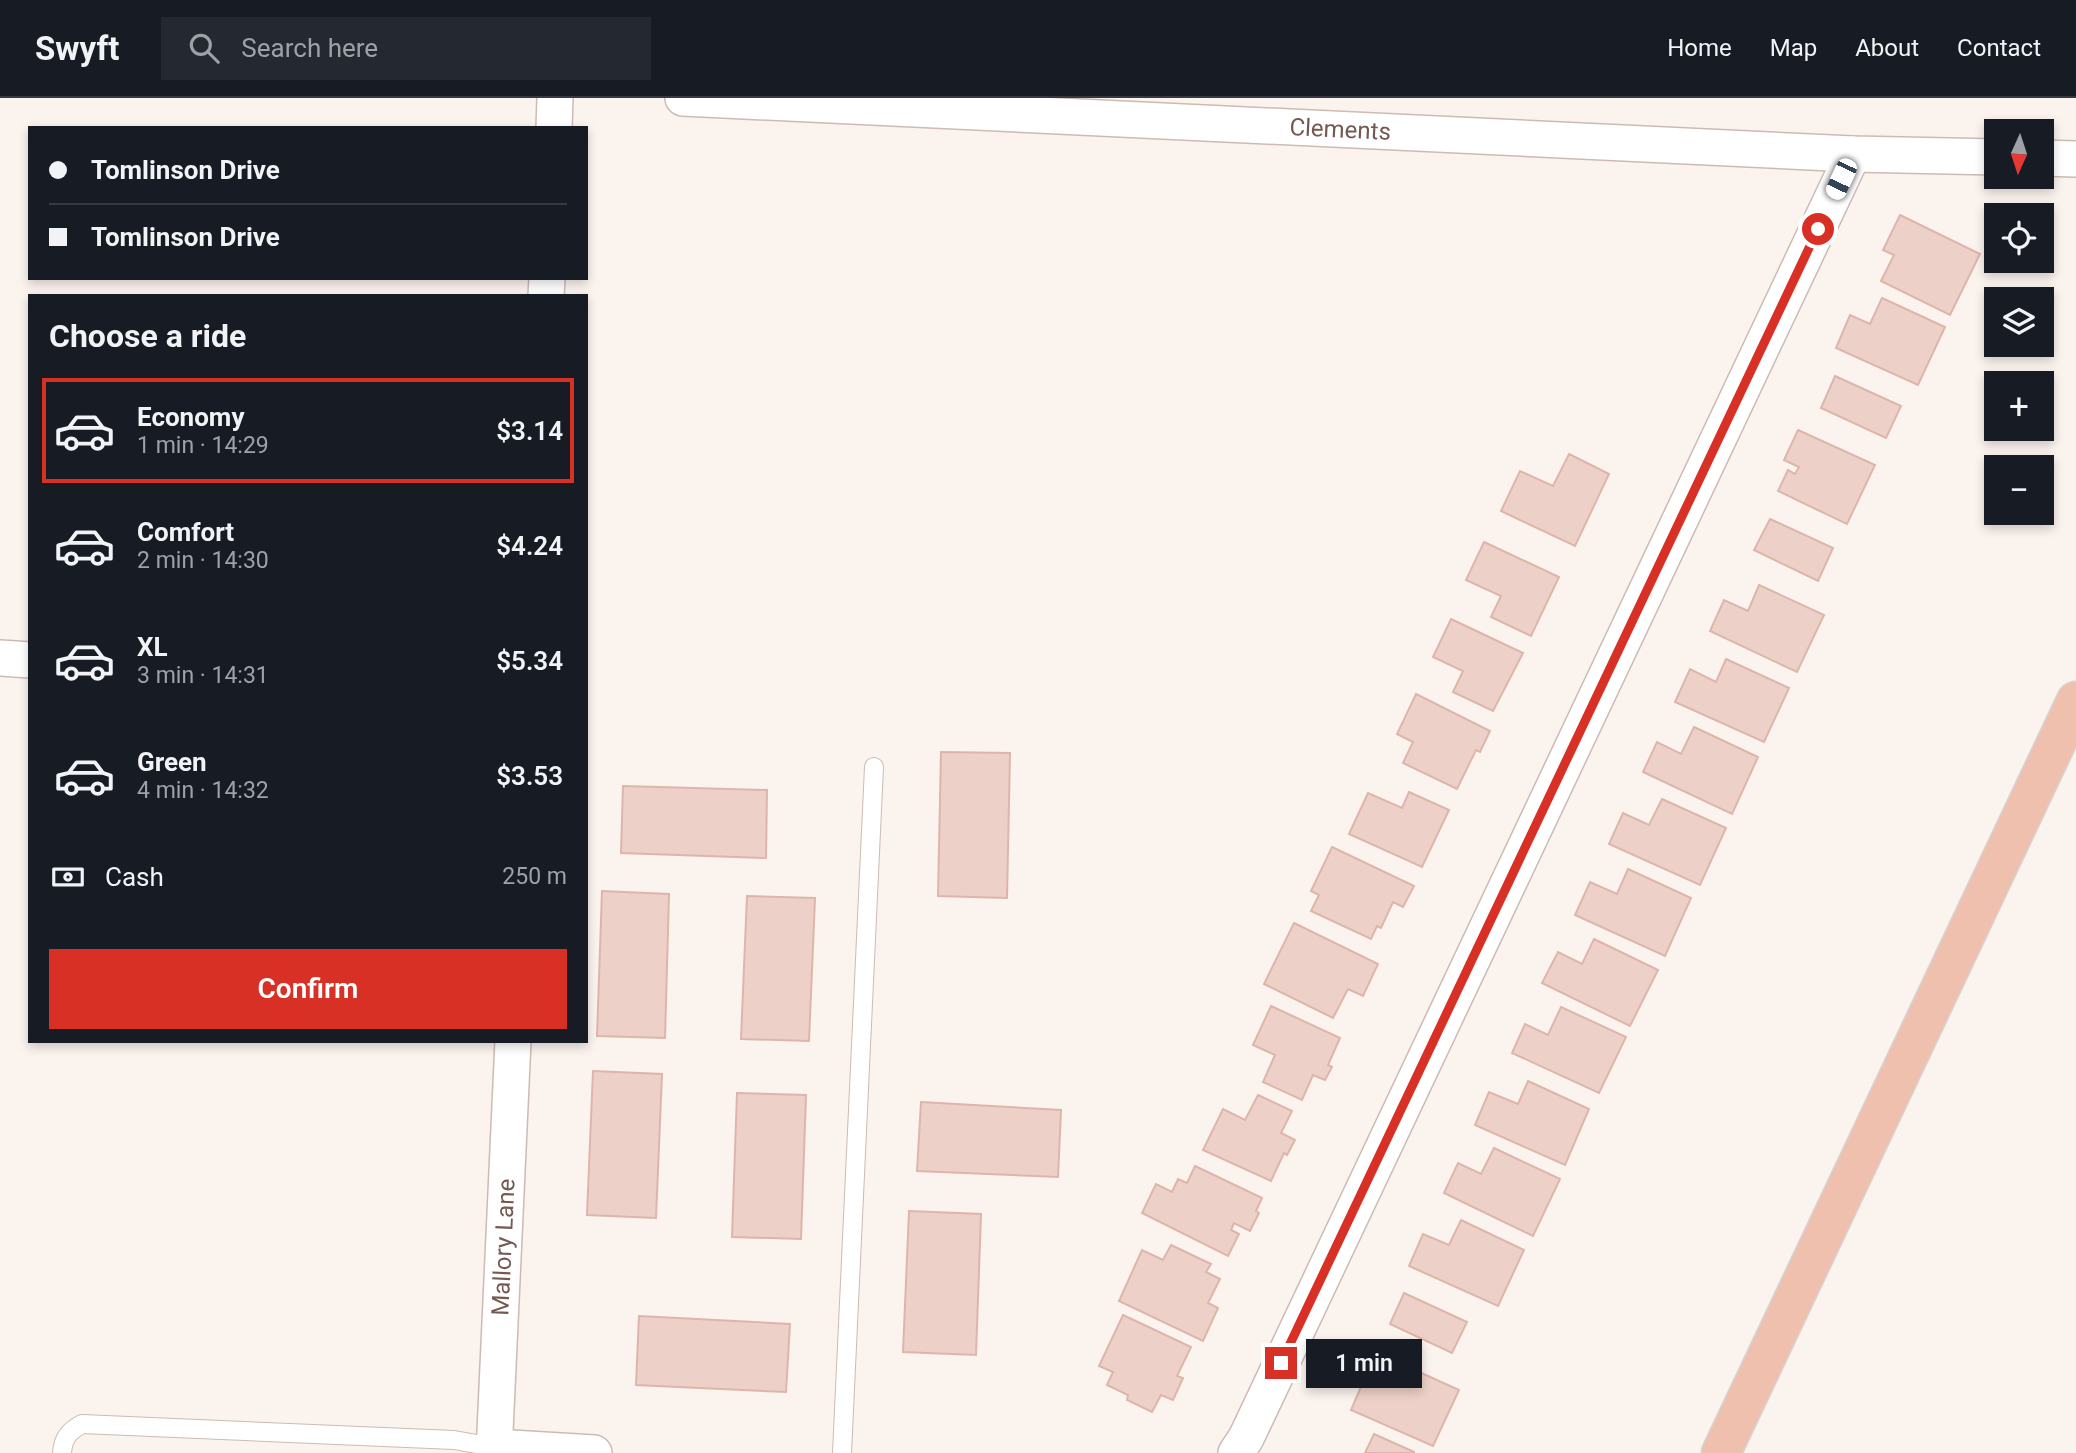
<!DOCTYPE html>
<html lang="en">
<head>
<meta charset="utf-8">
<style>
  body { margin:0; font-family:Roboto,sans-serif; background:#242831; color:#f1f3f6; height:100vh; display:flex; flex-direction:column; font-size:26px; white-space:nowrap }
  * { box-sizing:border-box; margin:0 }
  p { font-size:23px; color:#9ea1a6 }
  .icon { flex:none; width:38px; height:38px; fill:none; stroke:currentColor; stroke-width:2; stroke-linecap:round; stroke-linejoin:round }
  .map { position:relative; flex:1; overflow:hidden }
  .details { position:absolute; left:28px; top:196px; width:560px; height:749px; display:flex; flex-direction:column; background:#171b24; border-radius:0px; box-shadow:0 4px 10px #0003 }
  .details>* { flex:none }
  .hud { position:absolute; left:28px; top:28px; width:560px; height:154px; border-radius:0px; box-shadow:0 4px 10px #0003; display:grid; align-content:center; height:154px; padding:0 21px; background:#171b24 }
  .needle { width:46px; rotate:183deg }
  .fabs { position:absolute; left:1984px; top:21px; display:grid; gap:14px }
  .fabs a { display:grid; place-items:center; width:70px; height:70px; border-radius:0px; background:#171b24; box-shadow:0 4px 10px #0003; font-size:35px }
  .end { position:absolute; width:32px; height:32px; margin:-16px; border:9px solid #d93025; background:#fff; box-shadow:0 0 0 4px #fff }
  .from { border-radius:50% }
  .bubble { position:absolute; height:49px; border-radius:0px; background:#171b24; box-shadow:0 4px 10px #0003; font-size:23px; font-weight:600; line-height:49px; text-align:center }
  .car { position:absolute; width:21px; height:42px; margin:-21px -10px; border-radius:9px; box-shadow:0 0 5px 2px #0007; background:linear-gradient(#fff 24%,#345 0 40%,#fff 0 76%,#345 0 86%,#fff 0) }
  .hud b { display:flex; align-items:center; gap:24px; height:66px; font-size:26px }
  .hud b+b { border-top:2px solid #363941 }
  .hud i { width:18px; height:18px; background:#f1f3f6 }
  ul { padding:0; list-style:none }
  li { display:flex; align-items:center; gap:21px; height:105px; margin:0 14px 10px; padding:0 7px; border:4px solid transparent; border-radius:0px }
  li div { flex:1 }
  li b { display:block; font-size:26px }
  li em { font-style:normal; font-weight:600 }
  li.selected { border-color:#d93025 }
  li>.icon { width:63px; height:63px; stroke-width:1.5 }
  h2 { padding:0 21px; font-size:32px; line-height:84px }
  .pay { display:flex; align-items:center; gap:18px; height:77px; padding:0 21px; font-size:26px }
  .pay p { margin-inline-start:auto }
  .cta { display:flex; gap:14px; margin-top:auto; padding:14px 21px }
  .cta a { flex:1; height:80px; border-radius:0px; background:#d93025; color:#fff; font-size:28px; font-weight:600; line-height:80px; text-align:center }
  header { display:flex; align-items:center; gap:42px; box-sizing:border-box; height:98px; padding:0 35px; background:#171b24; border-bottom:2px solid #363941 }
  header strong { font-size:33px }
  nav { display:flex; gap:38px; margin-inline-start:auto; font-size:24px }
  .search { width:490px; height:63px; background:#242831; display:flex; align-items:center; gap:18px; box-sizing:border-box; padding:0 24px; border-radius:0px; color:#9ea1a6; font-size:26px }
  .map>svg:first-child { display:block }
  .building { fill:#edd1c8; stroke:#deb5aa; stroke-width:2 }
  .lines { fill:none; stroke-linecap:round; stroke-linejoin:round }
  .service-casing { stroke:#ccbbb4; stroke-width:20 }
  .minor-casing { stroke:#ccbbb4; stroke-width:38 }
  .trunk-casing { stroke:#d8d1cf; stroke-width:41 }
  .service { stroke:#fff; stroke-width:18 }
  .minor { stroke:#fff; stroke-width:35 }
  .trunk { stroke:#efc0ad; stroke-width:38 }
  .route { stroke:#d93025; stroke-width:9 }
  .labels { text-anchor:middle; stroke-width:7; stroke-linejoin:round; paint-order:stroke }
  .street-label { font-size:24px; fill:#745952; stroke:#fef8f4 }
</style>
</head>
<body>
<header>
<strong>Swyft</strong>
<div class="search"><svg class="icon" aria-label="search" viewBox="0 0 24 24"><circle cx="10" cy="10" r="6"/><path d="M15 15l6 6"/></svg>Search here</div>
<nav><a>Home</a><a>Map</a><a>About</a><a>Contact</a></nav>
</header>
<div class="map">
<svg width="2076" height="1355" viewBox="0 0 2076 1355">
  <rect width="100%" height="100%" fill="#fbf3ed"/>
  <g class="building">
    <polygon points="1900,117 1980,156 1950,217 1881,183 1894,157 1883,152"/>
    <polygon points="1882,200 1945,229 1918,287 1836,250 1850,217 1870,226"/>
    <polygon points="1835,278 1901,308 1886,340 1821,310"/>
    <polygon points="1798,332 1875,367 1847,426 1778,393 1788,372 1795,376 1799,369 1784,362"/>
    <polygon points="1569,356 1609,376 1575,448 1501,413 1520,373 1553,388"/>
    <polygon points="1770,421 1833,450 1818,483 1754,452"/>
    <polygon points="1484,444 1559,479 1531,538 1491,519 1501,498 1466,482"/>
    <polygon points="1759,487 1824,517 1797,574 1710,533 1724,502 1748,513"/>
    <polygon points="1451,521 1523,555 1493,613 1453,594 1463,573 1433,559"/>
    <polygon points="1726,561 1789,590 1764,644 1675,604 1690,571 1716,584"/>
    <polygon points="1416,596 1490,633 1480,654 1476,652 1457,691 1403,665 1413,644 1397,636"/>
    <polygon points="1694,629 1758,659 1732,716 1643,674 1657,644 1681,656"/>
    <polygon points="941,654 1010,655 1007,800 938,798"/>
    <polygon points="623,688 767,692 766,760 621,755"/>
    <polygon points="1409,694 1449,712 1422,769 1349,736 1368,695 1402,710"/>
    <polygon points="1662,701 1726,730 1700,787 1609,746 1623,715 1649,727"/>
    <polygon points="1332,749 1414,788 1403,809 1393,804 1381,830 1377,828 1371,841 1311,813 1319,797 1311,793"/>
    <polygon points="1628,771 1691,800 1665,858 1575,817 1590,784 1617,796"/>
    <polygon points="602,793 669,796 665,940 597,938"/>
    <polygon points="747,798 815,800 809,943 741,941"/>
    <polygon points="1294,825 1378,866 1363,898 1348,891 1333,920 1264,886"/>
    <polygon points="1594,841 1658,872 1630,928 1542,885 1558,854 1582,866"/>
    <polygon points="1271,908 1340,940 1328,967 1332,969 1325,982 1313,977 1302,1002 1263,984 1275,957 1253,947"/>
    <polygon points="1561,909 1626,939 1599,995 1512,955 1525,926 1548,937"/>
    <polygon points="593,973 662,976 656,1120 587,1117"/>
    <polygon points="1528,983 1589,1011 1565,1067 1475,1027 1489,994 1518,1006"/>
    <polygon points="737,995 806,997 801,1141 732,1139"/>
    <polygon points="1258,997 1292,1013 1281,1035 1295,1042 1287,1057 1284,1055 1271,1083 1203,1052 1223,1011 1245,1022"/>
    <polygon points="921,1004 1061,1012 1058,1079 917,1073"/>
    <polygon points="1494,1050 1560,1081 1533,1138 1444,1095 1458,1065 1481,1076"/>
    <polygon points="1195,1068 1262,1100 1256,1113 1259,1115 1250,1133 1234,1125 1231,1132 1239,1136 1228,1158 1142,1115 1156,1086 1172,1094 1178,1081 1187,1085"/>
    <polygon points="909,1113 981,1116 976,1257 903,1254"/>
    <polygon points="1461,1122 1524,1152 1498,1208 1409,1168 1423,1136 1449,1147"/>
    <polygon points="1171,1147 1211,1166 1206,1174 1220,1181 1208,1205 1218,1210 1203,1243 1119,1203 1142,1152 1163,1162"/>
    <polygon points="1404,1195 1467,1224 1452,1255 1390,1226"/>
    <polygon points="1123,1217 1191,1249 1177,1278 1183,1280 1173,1302 1161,1297 1152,1314 1127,1302 1128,1297 1107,1287 1113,1274 1099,1268"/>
    <polygon points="639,1218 790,1226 786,1294 636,1287"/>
    <polygon points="1395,1263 1459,1292 1433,1348 1351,1312 1366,1277 1385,1285"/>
    <polygon points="1374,1336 1414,1354 1414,1355 1365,1355"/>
  </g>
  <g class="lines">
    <defs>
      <g id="service">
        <path d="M 62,1355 C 63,1340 69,1333 82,1326 L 454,1342 L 494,1349"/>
        <polyline points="842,1355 874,669"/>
      </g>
      <g id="minor">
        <path id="s1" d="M 683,0 L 1853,56 L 1997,59"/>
        <polyline points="554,30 555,0"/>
        <polyline points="2042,60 2076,61"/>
        <polyline points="546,198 547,180"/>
        <polyline points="0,560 30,562"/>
        <polyline points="494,1349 594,1355"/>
        <path id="s2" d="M 494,1355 L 513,943"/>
        <polyline points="1236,1355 1246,1340 1853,56"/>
      </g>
      <polyline id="trunk" points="1721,1355 2076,603"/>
    </defs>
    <use href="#service" class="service-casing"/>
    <use href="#minor" class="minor-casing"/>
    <use href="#trunk" class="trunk-casing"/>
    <use href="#service" class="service"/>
    <use href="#minor" class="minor"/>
    <use href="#trunk" class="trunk"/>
  </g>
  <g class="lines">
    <polyline class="route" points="1281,1265 1818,131"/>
  </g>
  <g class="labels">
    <g class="street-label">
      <text dy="8" stroke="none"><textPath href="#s1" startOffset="658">Clements</textPath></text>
      <text dy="8" stroke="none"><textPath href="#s2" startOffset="206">Mallory Lane</textPath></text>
    </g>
  </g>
</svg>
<div class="fabs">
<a><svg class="needle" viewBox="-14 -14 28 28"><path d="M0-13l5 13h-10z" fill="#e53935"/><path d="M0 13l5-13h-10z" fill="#9ea1a6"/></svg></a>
<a><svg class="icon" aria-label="locate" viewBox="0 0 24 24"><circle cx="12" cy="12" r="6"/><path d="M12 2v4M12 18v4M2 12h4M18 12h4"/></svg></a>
<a><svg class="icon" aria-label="layers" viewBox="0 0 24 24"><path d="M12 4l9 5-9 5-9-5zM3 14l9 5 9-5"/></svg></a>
<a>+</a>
<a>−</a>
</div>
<i class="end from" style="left:1818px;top:131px"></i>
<i class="end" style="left:1281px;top:1265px"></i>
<div class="bubble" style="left:1306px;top:1241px;width:116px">1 min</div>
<i class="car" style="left:1841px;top:81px;rotate:205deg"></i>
<div class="hud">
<b><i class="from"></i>Tomlinson Drive</b>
<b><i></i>Tomlinson Drive</b>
</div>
<section class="details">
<h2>Choose a ride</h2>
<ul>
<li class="selected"><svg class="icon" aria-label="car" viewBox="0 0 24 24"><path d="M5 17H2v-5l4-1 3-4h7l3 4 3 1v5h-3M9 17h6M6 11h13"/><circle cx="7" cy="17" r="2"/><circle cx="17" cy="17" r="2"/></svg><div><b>Economy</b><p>1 min · 14:29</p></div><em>$3.14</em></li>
<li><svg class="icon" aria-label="car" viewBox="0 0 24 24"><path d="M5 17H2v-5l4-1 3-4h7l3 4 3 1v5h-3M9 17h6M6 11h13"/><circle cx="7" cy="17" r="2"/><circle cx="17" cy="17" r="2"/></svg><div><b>Comfort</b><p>2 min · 14:30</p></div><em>$4.24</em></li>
<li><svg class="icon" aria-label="car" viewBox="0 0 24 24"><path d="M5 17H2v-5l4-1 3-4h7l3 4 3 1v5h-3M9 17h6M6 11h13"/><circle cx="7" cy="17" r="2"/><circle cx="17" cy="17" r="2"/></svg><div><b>XL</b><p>3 min · 14:31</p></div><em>$5.34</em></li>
<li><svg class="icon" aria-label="car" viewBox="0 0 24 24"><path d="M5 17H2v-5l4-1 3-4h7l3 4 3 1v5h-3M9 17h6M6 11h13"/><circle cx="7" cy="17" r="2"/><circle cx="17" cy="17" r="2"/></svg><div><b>Green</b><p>4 min · 14:32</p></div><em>$3.53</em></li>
</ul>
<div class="pay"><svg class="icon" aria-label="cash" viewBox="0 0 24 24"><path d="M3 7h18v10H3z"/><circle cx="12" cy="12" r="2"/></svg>Cash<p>250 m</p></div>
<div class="cta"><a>Confirm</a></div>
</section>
</div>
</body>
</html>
